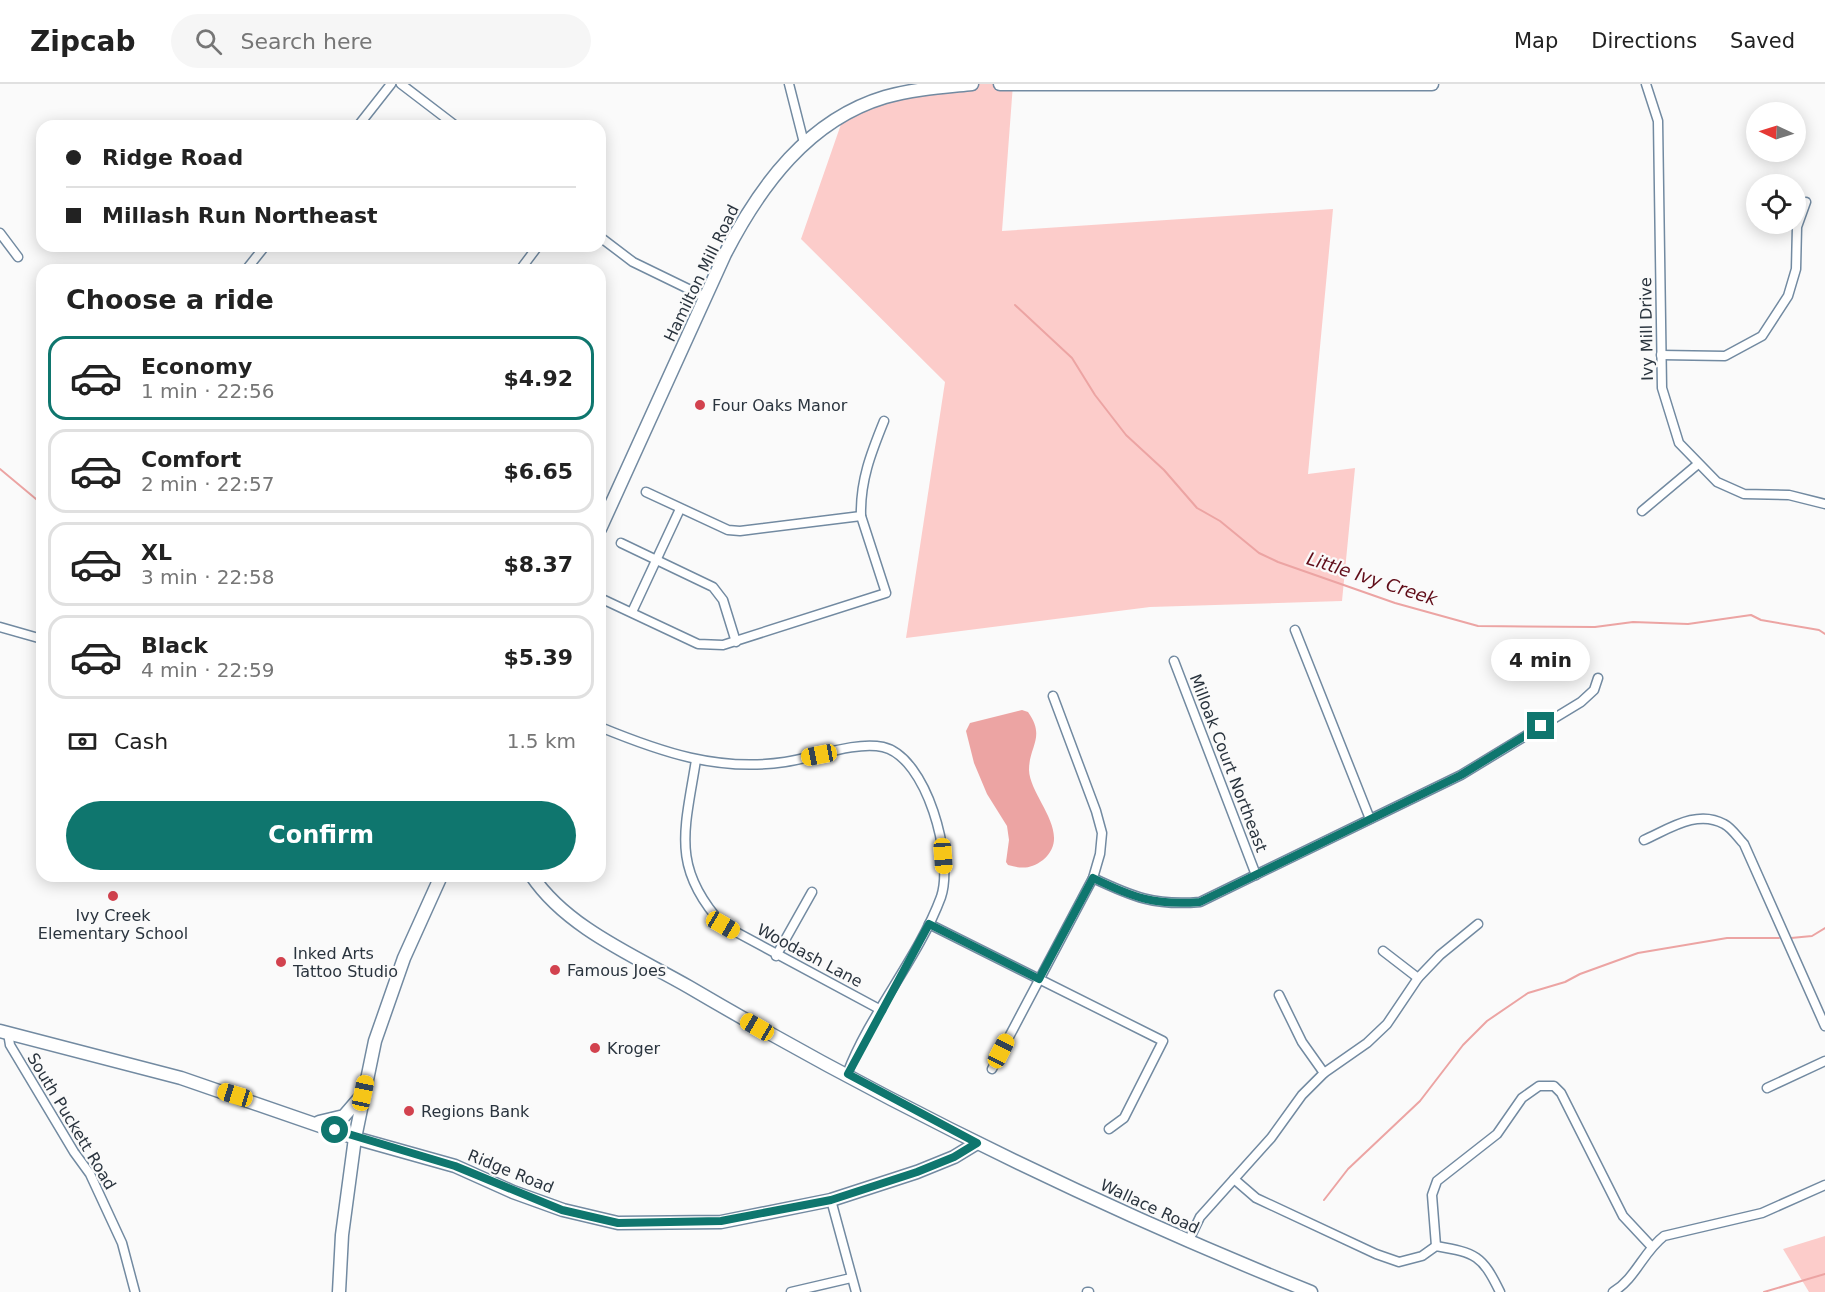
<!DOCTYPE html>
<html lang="en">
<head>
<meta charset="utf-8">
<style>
  body { margin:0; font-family:"DejaVu Sans",sans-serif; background:#f6f6f6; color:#222; height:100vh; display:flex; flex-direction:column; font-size:22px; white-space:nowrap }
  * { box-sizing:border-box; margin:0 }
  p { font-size:20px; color:#767676 }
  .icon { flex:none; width:33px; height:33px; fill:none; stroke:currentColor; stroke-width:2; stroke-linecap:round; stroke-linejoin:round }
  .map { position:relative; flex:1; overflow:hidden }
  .drawer { position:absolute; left:36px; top:180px; width:570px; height:618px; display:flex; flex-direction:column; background:#fff; border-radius:18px; box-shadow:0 3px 15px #0003 }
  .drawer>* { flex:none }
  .top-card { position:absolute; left:36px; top:36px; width:570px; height:132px; border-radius:18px; box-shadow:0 3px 15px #0003; display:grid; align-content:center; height:132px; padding:0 30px; background:#fff }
  .needle { width:39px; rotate:274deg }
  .controls { position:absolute; left:1746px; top:18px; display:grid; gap:12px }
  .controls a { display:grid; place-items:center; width:60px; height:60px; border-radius:50%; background:#fff; box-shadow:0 3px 15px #0003; font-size:30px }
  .end { position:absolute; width:27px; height:27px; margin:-14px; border:8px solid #0f766e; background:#fff; box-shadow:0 0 0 3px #fff }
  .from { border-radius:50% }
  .bubble { position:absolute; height:42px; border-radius:21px; background:#fff; box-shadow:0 3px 15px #0003; font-size:20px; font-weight:700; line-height:42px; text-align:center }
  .car { position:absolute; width:18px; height:36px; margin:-18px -9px; border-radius:8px; box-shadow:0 0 4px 2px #0007; background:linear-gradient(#f5c518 24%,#345 0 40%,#f5c518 0 76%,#345 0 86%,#f5c518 0) }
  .top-card b { display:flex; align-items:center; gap:21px; height:57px; font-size:22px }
  .top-card b+b { border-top:2px solid #e0e0e0 }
  .top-card i { width:15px; height:15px; background:#222 }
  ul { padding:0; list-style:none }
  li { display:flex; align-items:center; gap:18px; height:84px; margin:0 12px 9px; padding:0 18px; border:3px solid #e0e0e0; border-radius:18px }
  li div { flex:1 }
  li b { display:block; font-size:22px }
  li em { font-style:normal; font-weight:700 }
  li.on { border-color:#0f766e }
  li>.icon { width:54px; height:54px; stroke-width:1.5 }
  h2 { padding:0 30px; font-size:27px; line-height:72px }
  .pay { display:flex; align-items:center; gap:15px; height:66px; padding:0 30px; font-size:22px }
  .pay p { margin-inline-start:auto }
  .primary-button { display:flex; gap:12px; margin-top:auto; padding:12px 30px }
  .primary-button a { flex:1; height:69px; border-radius:36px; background:#0f766e; color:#fff; font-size:24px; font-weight:700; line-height:69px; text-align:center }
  header { display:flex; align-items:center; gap:36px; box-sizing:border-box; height:84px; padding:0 30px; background:#fff; border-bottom:2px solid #e0e0e0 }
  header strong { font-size:28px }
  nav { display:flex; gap:33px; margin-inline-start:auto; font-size:21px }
  .search { width:420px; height:54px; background:#f6f6f6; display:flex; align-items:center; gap:15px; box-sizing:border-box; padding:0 21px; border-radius:33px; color:#767676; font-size:22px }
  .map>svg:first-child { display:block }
  .green { fill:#fcccca }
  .water { fill:#eca4a3 }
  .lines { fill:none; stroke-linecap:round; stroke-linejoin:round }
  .stream { stroke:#eca4a3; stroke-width:2 }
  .street-casing { stroke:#728aa1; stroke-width:11 }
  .secondary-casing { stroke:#728aa1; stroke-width:15 }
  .street { stroke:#fff; stroke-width:8 }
  .secondary { stroke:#fff; stroke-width:12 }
  .route { stroke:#0f766e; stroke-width:8 }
  .poi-dot { fill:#d2424e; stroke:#fafafa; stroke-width:2 }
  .labels { text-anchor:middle; stroke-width:4.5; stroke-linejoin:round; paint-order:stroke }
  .street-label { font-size:16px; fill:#2a343e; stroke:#fafafa }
  .poi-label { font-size:16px; fill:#2a343e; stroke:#fafafa; text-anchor:start }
  .water-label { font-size:18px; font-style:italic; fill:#600c18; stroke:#fafafa }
</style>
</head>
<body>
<header>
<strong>Zipcab</strong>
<div class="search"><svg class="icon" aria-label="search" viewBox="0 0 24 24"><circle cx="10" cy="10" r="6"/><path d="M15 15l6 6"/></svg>Search here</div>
<nav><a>Map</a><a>Directions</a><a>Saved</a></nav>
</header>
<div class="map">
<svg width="1825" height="1208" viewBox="0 0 1825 1208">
  <rect width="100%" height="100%" fill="#fafafa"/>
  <g class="green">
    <polygon points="917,0 1013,0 1002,147 1333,125 1308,390 1355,384 1342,517 1150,523 906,554 945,298 801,155 847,23"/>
    <polygon points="1825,1152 1825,1208 1809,1208 1783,1165"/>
  </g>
  <path class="water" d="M 1022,626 L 1028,628 C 1046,653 1029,662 1029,686 C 1030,714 1074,750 1043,776 C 1031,785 1022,785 1008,781 L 1006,778 L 1009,756 L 1007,742 L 987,710 L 974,679 L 966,647 L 970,639 Z"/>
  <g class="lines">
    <g class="stream">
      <polyline points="1015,221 1072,274 1095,311 1126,351 1164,386 1197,424 1220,437 1259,469 1278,478 1395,519 1478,542 1595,543 1633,538 1688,540 1751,531 1761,536 1819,546 1825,550"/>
      <polyline points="0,385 42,420"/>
      <polyline points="1791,854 1812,852 1825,844"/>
      <polyline points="1324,1116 1348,1085 1420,1017 1463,961 1487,937 1528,909 1565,898 1580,890 1638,869 1727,854 1779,854"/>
      <polyline points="1764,1208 1825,1190"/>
    </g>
    <defs>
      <g id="street">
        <polyline points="401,0 456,42"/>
        <polyline points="789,0 804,59"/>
        <polyline points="1646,0 1658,37 1662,304 1679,359 1717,398 1744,410 1789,411 1825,420"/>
        <polyline points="358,42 391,0"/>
        <polyline points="0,149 18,173"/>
        <polyline points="600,153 633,178 705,213"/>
        <polyline points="246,186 265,162"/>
        <polyline points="520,186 538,162"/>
        <polyline points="1661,271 1725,272 1762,252 1788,212 1796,185 1797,143 1806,118"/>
        <polyline points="646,408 728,446 740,447 861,432"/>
        <polyline points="1642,427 1698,380"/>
        <polyline points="621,459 713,503 723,516 736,558"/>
        <path d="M 600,514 L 698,560 L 723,561 L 886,509 L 861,432 C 860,397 871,369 884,337"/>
        <polyline points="632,528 680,425"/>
        <polyline points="0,543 42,555"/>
        <polyline points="1295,546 1370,735"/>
        <polyline points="1174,577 1256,791"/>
        <path d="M 600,643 C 661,668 718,688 785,678 C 814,674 854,657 883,663 C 927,673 954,775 941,813 C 918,875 870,929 847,990"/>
        <path d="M 696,676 C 685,746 670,783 723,841 L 881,926"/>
        <path d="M 1644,756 C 1669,745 1697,725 1724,740 C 1732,744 1738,754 1744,760 L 1825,942"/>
        <path d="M 1093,794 C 1133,813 1155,822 1200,818 L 1461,691 L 1581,618 L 1594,606 L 1598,594"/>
        <polyline points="929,840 1163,957 1124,1034 1109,1045"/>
        <polyline points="1383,867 1418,894"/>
        <polyline points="776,872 812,808"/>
        <polyline points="1279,911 1302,958 1324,989"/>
        <polyline points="8,949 10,961 74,1068 90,1090 122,1159 135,1208"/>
        <polyline points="992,985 1093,794 1100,770 1102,749 1096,727 1053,612"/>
        <polyline points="1767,1004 1825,977"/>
        <path d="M 1234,1095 L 1256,1114 L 1376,1170 L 1399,1178 L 1422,1172 L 1436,1162 C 1476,1169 1482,1171 1500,1208"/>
        <polyline points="831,1116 856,1208"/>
        <polyline points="1188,1158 1200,1133 1271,1054 1302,1011 1324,989 1367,959 1387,940 1418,894 1440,871 1478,840"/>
        <polyline points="1436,1162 1432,1111 1437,1097 1497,1050 1522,1014 1539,1002 1554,1002 1561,1009 1623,1132 1651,1162"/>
        <polyline points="791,1208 851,1194"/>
        <polyline points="1087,1208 1089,1208"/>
        <path d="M 1613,1208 C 1636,1194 1643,1168 1664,1152 L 1762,1129 L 1825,1101"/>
      </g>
      <g id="secondary">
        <polyline points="1000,0 1432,0"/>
        <path d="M 600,445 L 725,170 C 760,102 808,36 885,13 C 913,5 943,3 972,0"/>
        <path d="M 532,792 C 567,844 635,872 689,903 C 888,1020 1097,1122 1311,1208"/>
        <polyline points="0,947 181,994 355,1054 455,1082 513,1108 563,1126 618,1139 721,1138 831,1116 917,1088 954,1073 977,1059"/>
        <polyline points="319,1038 344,1032 363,1010"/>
        <polyline points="339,1208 342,1151 355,1054 375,957 404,874 441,792"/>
      </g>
    </defs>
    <use href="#street" class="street-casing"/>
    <use href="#secondary" class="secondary-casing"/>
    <use href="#street" class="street"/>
    <use href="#secondary" class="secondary"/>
  </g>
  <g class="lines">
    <path class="route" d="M 335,1046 L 455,1082 L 562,1126 L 618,1139 L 721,1137 L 831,1116 L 917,1088 L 954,1073 L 977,1059 L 848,990 L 929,840 L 1039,895 L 1093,794 C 1132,813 1155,822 1200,818 L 1461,691 L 1541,642"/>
  </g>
  <g class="poi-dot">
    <circle cx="700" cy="321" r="6"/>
    <circle cx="113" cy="812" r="6"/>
    <circle cx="281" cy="878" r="6"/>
    <circle cx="555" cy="886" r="6"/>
    <circle cx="595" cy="964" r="6"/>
    <circle cx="409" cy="1027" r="6"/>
  </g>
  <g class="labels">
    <g class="street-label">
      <text transform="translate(701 189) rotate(-64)" y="6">Hamilton Mill Road</text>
      <text transform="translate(1646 245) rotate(-91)" y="6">Ivy Mill Drive</text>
      <text transform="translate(1229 679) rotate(69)" y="6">Milloak Court Northeast</text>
      <text transform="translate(810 871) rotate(28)" y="6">Woodash Lane</text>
      <text transform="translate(72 1037) rotate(59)" y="6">South Puckett Road</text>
      <text transform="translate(511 1087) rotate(22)" y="6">Ridge Road</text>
      <text transform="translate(1150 1122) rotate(25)" y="6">Wallace Road</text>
    </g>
    <g class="poi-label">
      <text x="712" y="327">Four Oaks Manor</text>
      <text x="113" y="837" text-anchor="middle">Ivy Creek<tspan x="113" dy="18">Elementary School</tspan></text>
      <text x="293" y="875">Inked Arts<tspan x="293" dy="18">Tattoo Studio</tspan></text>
      <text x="567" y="892">Famous Joes</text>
      <text x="607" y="970">Kroger</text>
      <text x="421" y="1033">Regions Bank</text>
    </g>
    <g class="water-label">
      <text transform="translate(1372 495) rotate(18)" y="6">Little Ivy Creek</text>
    </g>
  </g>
</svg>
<div class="controls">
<a><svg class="needle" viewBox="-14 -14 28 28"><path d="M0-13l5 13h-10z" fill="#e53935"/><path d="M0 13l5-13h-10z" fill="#767676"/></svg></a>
<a><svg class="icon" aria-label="locate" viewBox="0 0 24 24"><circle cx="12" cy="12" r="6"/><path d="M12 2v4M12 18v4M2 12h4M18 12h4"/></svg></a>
</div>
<i class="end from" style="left:335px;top:1046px"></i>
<i class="end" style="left:1541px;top:642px"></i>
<div class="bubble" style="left:1491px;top:555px;width:99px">4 min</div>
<i class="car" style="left:819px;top:671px;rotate:259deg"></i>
<i class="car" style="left:943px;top:772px;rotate:176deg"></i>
<i class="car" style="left:723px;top:841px;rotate:120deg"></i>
<i class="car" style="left:757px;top:943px;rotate:300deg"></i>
<i class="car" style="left:1001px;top:967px;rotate:27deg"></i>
<i class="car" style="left:363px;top:1009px;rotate:12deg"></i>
<i class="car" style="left:235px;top:1011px;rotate:287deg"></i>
<div class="top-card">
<b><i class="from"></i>Ridge Road</b>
<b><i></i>Millash Run Northeast</b>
</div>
<section class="drawer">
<h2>Choose a ride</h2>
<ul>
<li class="on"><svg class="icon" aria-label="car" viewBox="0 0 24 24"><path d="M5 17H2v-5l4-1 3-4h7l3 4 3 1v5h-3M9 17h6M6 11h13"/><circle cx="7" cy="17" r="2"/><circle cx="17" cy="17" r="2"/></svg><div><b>Economy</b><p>1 min · 22:56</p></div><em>$4.92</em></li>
<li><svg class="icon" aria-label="car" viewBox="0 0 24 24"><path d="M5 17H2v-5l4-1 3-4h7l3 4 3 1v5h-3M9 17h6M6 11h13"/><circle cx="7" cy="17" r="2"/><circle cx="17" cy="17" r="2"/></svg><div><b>Comfort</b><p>2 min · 22:57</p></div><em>$6.65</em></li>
<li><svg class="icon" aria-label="car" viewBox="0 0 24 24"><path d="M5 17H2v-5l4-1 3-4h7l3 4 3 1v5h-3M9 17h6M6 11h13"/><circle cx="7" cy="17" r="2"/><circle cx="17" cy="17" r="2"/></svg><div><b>XL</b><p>3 min · 22:58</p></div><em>$8.37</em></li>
<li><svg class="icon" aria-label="car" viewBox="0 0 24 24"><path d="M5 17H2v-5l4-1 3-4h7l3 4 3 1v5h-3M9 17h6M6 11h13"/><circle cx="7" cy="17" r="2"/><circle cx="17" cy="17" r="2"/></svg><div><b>Black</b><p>4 min · 22:59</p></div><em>$5.39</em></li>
</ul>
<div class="pay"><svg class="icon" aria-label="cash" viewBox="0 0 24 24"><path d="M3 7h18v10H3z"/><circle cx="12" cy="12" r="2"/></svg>Cash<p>1.5 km</p></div>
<div class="primary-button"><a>Confirm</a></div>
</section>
</div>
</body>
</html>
